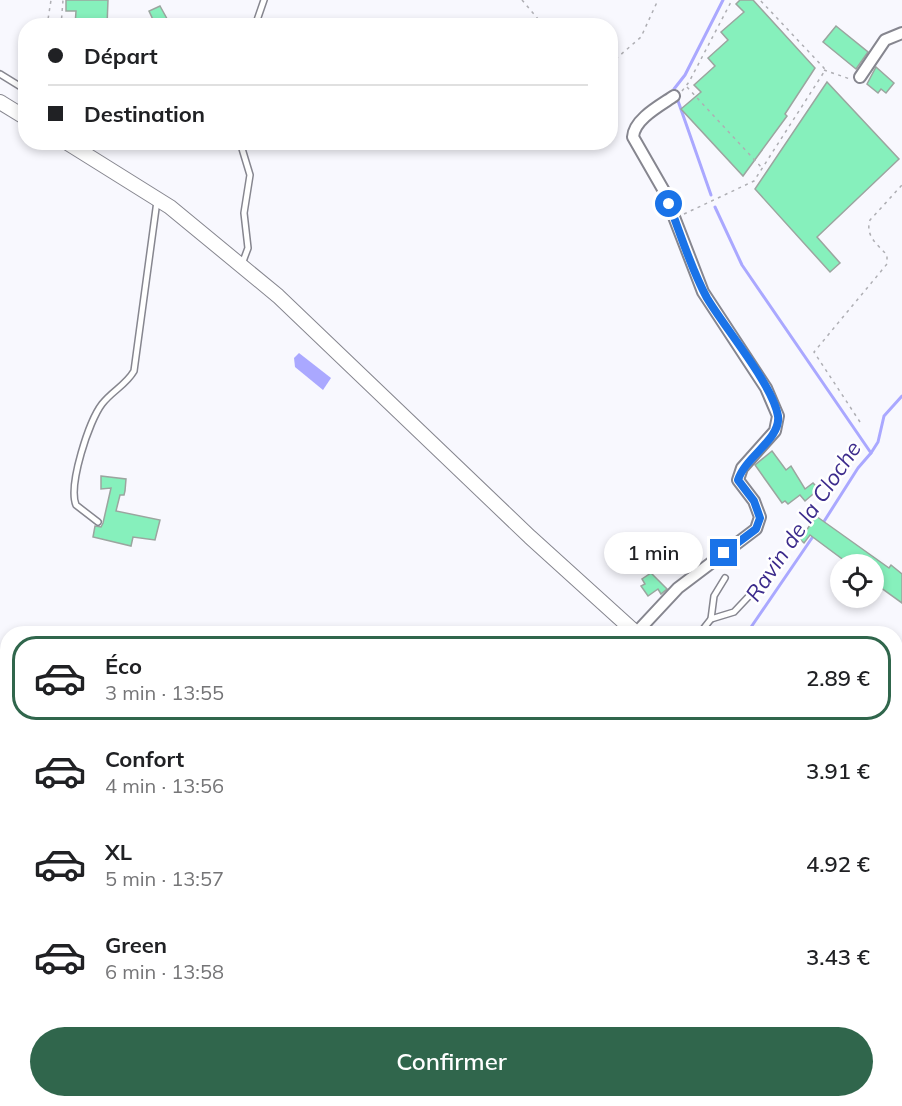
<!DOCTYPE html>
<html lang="fr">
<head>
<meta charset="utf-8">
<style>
  body { margin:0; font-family:Mulish,sans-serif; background:#f6f6f6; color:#202124; height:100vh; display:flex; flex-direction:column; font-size:22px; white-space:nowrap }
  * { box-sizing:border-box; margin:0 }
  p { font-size:20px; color:#757577 }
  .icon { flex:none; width:33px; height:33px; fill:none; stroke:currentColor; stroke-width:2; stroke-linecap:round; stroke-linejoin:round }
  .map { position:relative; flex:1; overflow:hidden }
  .sheet { position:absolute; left:0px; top:626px; width:903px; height:482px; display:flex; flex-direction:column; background:#fff; border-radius:24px 24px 0 0; box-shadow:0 3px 9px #0003 }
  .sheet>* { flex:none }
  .top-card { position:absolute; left:18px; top:18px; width:600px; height:132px; border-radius:24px; box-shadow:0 3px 9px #0003; display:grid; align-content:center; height:132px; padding:0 30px; background:#fff }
  .tools { position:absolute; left:830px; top:554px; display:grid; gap:12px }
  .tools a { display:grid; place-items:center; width:54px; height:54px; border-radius:50%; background:#fff; box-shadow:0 3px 9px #0003; font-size:30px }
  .end { position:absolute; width:27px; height:27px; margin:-14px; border:8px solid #1a73e8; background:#fff; box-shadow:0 0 0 3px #fff }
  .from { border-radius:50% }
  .bubble { position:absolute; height:42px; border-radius:21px; background:#fff; box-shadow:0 3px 9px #0003; font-size:20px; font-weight:600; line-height:42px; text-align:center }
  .top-card b { display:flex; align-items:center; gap:21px; height:57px; font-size:22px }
  .top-card b+b { border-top:2px solid #e0e0e0 }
  .top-card i { width:15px; height:15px; background:#202124 }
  ul { padding:10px 0 0; list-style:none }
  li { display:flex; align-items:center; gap:18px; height:84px; margin:0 12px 9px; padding:0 18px; border:3px solid transparent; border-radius:24px }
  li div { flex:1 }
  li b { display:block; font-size:22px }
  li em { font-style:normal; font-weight:600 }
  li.active { border-color:#30664c }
  li>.icon { width:54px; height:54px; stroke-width:1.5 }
  .cta { display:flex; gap:12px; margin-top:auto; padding:12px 30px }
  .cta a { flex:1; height:69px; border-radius:36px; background:#30664c; color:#fff; font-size:24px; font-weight:600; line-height:69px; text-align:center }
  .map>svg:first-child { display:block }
  .water { fill:#aaa8ff }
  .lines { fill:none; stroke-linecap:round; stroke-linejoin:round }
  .stream { stroke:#aaa8ff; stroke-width:3 }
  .building { fill:#86f0bc; stroke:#9ba59f; stroke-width:1.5 }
  .lane-casing { stroke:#86868f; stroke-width:8 }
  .street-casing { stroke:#86868f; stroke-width:14 }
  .secondary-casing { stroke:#86868f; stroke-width:16 }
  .path { stroke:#aeaeb3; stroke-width:1.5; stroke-dasharray:3 4.5; stroke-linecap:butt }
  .lane { stroke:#fff; stroke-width:5 }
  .street { stroke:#fff; stroke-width:10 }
  .secondary { stroke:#fff; stroke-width:14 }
  .route { stroke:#1a73e8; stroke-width:8 }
  .labels { text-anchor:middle; stroke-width:5; stroke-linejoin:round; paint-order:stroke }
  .water-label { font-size:22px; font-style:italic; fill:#3c2b8c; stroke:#fff }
</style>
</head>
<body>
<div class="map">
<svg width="902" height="1106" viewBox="0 0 902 1106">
  <rect width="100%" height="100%" fill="#f8f8fe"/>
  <polygon class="water" points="299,353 331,378 323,390 295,367 294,358"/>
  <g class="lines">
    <g class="stream">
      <polyline points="674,89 685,75 723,0"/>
      <polyline points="677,98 711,195"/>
      <polyline points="715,207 742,265 871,453"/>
      <polyline points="823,523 858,468 871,453 878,442 884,416 902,396"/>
      <polyline points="747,633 814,535"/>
      <polyline points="643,1106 645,1100"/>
    </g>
  </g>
  <g class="building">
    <polygon points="66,0 108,0 107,26 75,26 76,11 66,11"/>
    <polygon points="740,0 753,0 815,68 785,114 787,116 743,176 681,109 701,92 694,85 715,66 708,58 728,40 721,32 744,12 736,4"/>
    <polygon points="160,6 171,26 156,26 149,11"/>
    <polygon points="836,26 868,52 856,69 823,42"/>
    <polygon points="876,67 894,83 886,93 881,89 878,93 867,84"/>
    <polygon points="827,82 899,159 817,237 840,263 830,272 755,189"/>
    <polygon points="772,451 786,470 791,466 805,489 813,483 819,489 805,501 800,495 788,504 785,501 782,503 755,465"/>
    <polygon points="101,476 126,479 125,491 124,495 120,495 116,511 160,520 155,540 133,537 131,546 93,537 95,526 101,527 103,523 111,488 101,489"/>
    <polygon points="816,516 889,568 891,565 902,574 902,603 873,582 873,564 849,564 810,535 804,543 793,533 799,525 806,531"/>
    <polygon points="651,573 667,589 661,594 658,589 648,596 641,586 645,584 642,579"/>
  </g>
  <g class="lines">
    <defs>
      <g id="lane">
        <polyline points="255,26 264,0"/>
        <polyline points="0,74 26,90"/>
        <polyline points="240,142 250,175 244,213 248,248 242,264"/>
        <path d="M 98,522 L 76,505 C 68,485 89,421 102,404 C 112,391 126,385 134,371 L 157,201"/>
        <polyline points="711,619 714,596 725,578"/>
        <polyline points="700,633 711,619 734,612 750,595"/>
      </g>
      <g id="street">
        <polyline points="860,77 885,40 902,33"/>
        <path d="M 636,633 L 678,588 L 756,529 L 760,517 L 754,501 L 738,480 L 742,468 L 775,431 L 778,416 L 766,388 L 703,292 L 664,191 L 633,137 C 634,119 661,105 674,96"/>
        <polyline points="0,686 8,690"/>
        <polyline points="352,1106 355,1100"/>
      </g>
      <g id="secondary">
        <polyline points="0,102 26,118"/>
        <polyline points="66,142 170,207 278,296 530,537 636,633"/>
        <polyline points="896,877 902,882"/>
        <polyline points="896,1047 902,1028"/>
        <polyline points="875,1106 877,1100"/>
      </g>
    </defs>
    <use href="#lane" class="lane-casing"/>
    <use href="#street" class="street-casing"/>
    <use href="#secondary" class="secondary-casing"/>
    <g class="path">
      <polyline points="522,0 544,26"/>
      <polyline points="47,26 51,0"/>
      <polyline points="61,26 63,0"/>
      <polyline points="610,64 641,37 658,0"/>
      <polyline points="824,70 850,79"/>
      <polyline points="687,87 763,169"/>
      <polyline points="682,91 689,82 732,0"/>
      <polyline points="684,214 754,181 824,72 824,68 760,0"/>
      <path d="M 860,422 L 814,352 L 887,264 L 887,255 C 877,244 865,236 870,220 L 902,185"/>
    </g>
    <use href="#lane" class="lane"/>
    <use href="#street" class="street"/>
    <use href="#secondary" class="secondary"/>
  </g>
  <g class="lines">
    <path class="route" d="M 669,204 C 681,235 691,269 707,298 C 724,327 773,385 778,416 C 781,439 745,457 738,480 L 754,501 L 760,518 L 756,529 L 724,553"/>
  </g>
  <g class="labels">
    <g class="water-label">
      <text transform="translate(803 521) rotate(-56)" y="8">Ravin de la Cloche</text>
    </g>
  </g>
</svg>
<div class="tools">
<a><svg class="icon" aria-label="locate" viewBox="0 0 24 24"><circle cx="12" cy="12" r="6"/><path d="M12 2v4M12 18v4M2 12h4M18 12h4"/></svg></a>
</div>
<i class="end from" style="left:669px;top:204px"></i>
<i class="end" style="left:724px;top:553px"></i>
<div class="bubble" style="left:604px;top:532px;width:99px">1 min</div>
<div class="top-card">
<b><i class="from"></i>Départ</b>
<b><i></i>Destination</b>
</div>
<section class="sheet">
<ul>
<li class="active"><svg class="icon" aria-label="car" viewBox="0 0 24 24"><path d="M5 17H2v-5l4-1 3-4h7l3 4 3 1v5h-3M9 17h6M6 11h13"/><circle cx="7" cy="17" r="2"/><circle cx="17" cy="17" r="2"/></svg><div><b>Éco</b><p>3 min · 13:55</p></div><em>2.89 €</em></li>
<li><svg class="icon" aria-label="car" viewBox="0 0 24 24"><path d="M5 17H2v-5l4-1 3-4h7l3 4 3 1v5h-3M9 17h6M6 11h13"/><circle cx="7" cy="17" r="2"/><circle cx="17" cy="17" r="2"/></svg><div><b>Confort</b><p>4 min · 13:56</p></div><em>3.91 €</em></li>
<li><svg class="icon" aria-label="car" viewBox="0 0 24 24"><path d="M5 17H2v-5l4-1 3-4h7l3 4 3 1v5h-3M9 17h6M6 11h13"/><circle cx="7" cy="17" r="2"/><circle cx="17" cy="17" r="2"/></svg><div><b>XL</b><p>5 min · 13:57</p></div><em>4.92 €</em></li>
<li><svg class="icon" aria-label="car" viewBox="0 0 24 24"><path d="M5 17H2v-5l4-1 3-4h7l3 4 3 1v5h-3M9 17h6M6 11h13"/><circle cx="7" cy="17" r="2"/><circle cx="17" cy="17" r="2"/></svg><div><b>Green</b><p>6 min · 13:58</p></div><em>3.43 €</em></li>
</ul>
<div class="cta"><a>Confirmer</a></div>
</section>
</div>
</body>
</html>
